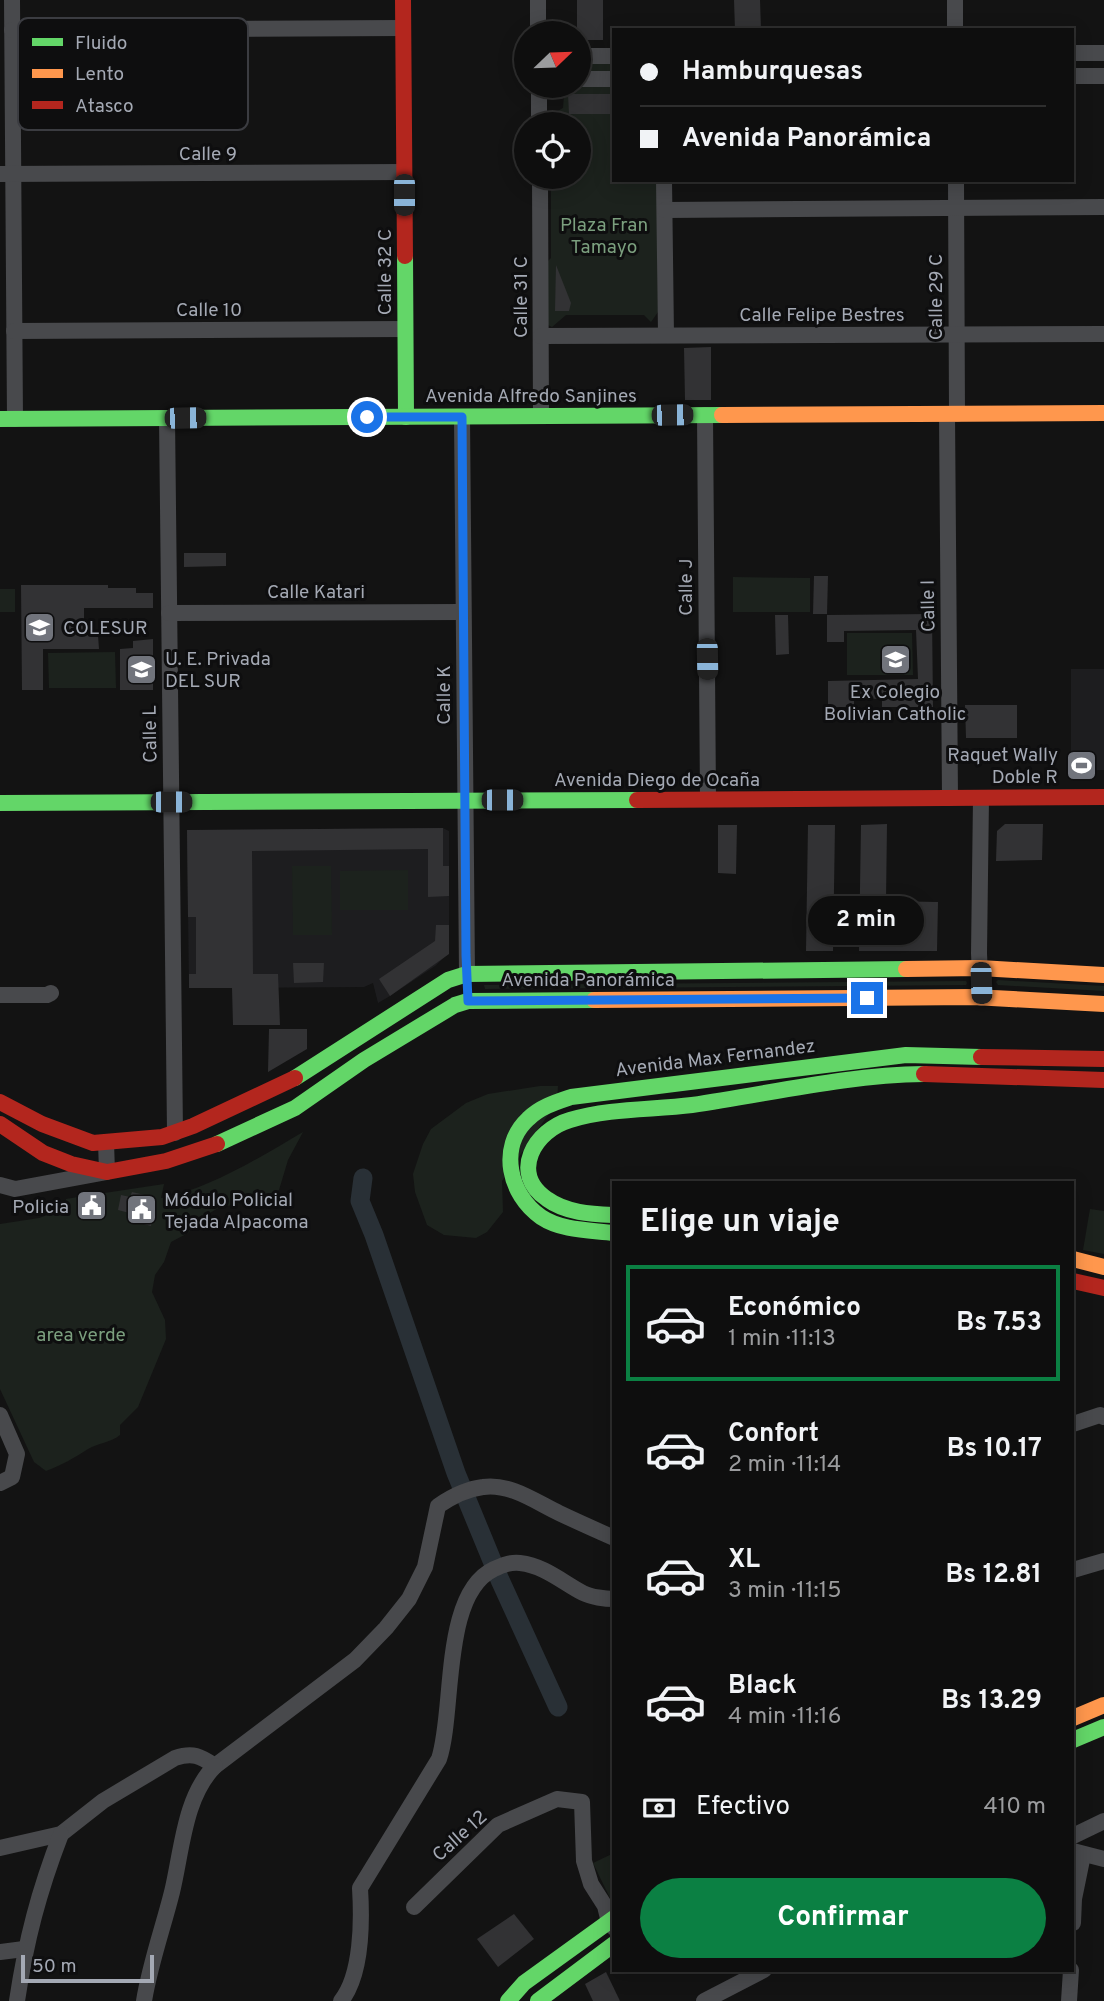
<!DOCTYPE html>
<html lang="es">
<head>
<meta charset="utf-8">
<style>
  body { margin:0; font-family:Overpass,sans-serif; background:#1c1c1c; color:#f1f3f6; height:100vh; display:flex; flex-direction:column; font-size:26px; white-space:nowrap }
  * { box-sizing:border-box; margin:0 }
  p { font-size:23px; color:#9b9c9e }
  .icon { flex:none; width:38px; height:38px; fill:none; stroke:currentColor; stroke-width:2; stroke-linecap:round; stroke-linejoin:round }
  .map { position:relative; flex:1; overflow:hidden }
  .side { position:absolute; left:612px; top:1181px; width:462px; height:791px; display:flex; flex-direction:column; background:#0e0e0e; border-radius:0px; box-shadow:0 4px 18px #0003,0 0 0 2px #2e2e2e }
  .side>* { flex:none }
  .guide { position:absolute; left:612px; top:28px; width:462px; height:154px; border-radius:0px; box-shadow:0 4px 18px #0003,0 0 0 2px #2e2e2e; display:grid; align-content:center; height:154px; padding:0 28px; background:#0e0e0e }
  .needle { width:46px; rotate:67deg }
  .controls { position:absolute; left:514px; top:21px; display:grid; gap:14px }
  .controls a { display:grid; place-items:center; width:77px; height:77px; border-radius:50%; background:#0e0e0e; box-shadow:0 4px 18px #0003,0 0 0 2px #2e2e2e; font-size:35px }
  .scale { position:absolute; left:21px; bottom:18px; width:133px; box-sizing:border-box; padding-left:7px; border:4px solid #a4a9b4; border-top:0; font-size:19px; line-height:24px; white-space:nowrap; color:#a4a9b4; -webkit-text-stroke:5px #0e0e0f; paint-order:stroke }
  .end { position:absolute; width:32px; height:32px; margin:-16px; border:9px solid #1a73e8; background:#fff; box-shadow:0 0 0 4px #fff }
  .from { border-radius:50% }
  .bubble { position:absolute; height:49px; border-radius:24px; background:#0e0e0e; box-shadow:0 4px 18px #0003,0 0 0 2px #2e2e2e; font-size:23px; font-weight:700; line-height:49px; text-align:center }
  .car { position:absolute; width:21px; height:42px; margin:-21px -10px; border-radius:9px; box-shadow:0 0 5px 2px #0007; background:linear-gradient(#222 24%,#8ab4d8 0 40%,#222 0 76%,#8ab4d8 0 86%,#222 0) }
  .guide b { display:flex; align-items:center; gap:24px; height:66px; font-size:26px }
  .guide b+b { border-top:2px solid #2e2e2e }
  .guide i { width:18px; height:18px; background:#f1f3f6 }
  ul { padding:0; list-style:none }
  li { display:flex; align-items:center; gap:21px; height:116px; margin:0 14px 10px; padding:0 14px; border:4px solid transparent; border-radius:0px }
  li div { flex:1 }
  li b { display:block; font-size:26px }
  li em { font-style:normal; font-weight:700 }
  li.current { border-color:#0b8043 }
  li>.icon { width:63px; height:63px; stroke-width:1.5 }
  h2 { padding:0 28px; font-size:32px; line-height:84px }
  .pay { display:flex; align-items:center; gap:18px; height:77px; padding:0 28px; font-size:26px }
  .pay p { margin-inline-start:auto }
  .primary-button { display:flex; gap:14px; margin-top:auto; padding:14px 28px }
  .primary-button a { flex:1; height:80px; border-radius:42px; background:#0b8043; color:#fff; font-size:28px; font-weight:700; line-height:80px; text-align:center }
  .map>svg:first-child { display:block }
  .built { fill:#1d1d1f }
  .green { fill:#1c221d }
  .lines { fill:none; stroke-linecap:round; stroke-linejoin:round }
  .canal { stroke:#293036; stroke-width:19 }
  .building { fill:#323234 }
  .street { stroke:#48494c; stroke-width:16 }
  .fast { stroke:#63d668; stroke-width:16 }
  .slow { stroke:#ff974d; stroke-width:16 }
  .jam { stroke:#b3261e; stroke-width:16 }
  .route { stroke:#1a73e8; stroke-width:9 }
  .labels { text-anchor:middle; stroke-width:6; stroke-linejoin:round; paint-order:stroke }
  .street-label { font-size:19px; fill:#a4a9b4; stroke:#0e0e0f }
  .park-label { font-size:19px; fill:#7b9f7e; stroke:#0e0e0f }
  .poi-label { font-size:19px; fill:#a4a9b4; stroke:#0e0e0f; text-anchor:start }
  .key { fill:#0e0e0f; stroke:#3b3c41; stroke-width:2 }
  .key-label { font-size:19px; fill:#a4a9b4 }
</style>
</head>
<body>
<div class="map">
<svg width="1104" height="2001" viewBox="0 0 1104 2001">
  <rect width="100%" height="100%" fill="#131313"/>
  <g class="built">
    <polygon points="1071,669 1104,669 1104,770 1071,771"/>
    <polygon points="443,828 449,831 449,953 435,966 390,996 378,1003 373,983 364,987 189,988 187,832 191,830"/>
  </g>
  <g class="green">
    <rect x="579" y="64" width="35" height="7"/>
    <polygon points="614,86 614,180 657,180 658,312 651,322 644,315 566,315 552,327 548,325 547,262 551,258 551,177 579,177 579,124 550,124 552,114 563,108 564,95 549,95 546,89 551,87"/>
    <polygon points="733,577 810,578 810,612 733,612"/>
    <rect x="0" y="589" width="15" height="23"/>
    <polygon points="847,633 912,633 913,675 847,675"/>
    <polygon points="115,652 116,688 49,688 48,653"/>
    <polygon points="292,866 331,866 332,935 293,935"/>
    <polygon points="408,870 408,910 340,910 340,871"/>
    <polygon points="998,980 1104,986 1104,991 998,985 996,982"/>
    <polygon points="966,981 967,983 966,985 485,989 484,985"/>
    <polygon points="540,1086 558,1086 557,1102 502,1181 503,1212 487,1232 476,1238 444,1235 427,1225 415,1192 413,1174 423,1144 431,1129 466,1103 488,1094"/>
    <path d="M 303,1132 L 288,1160 L 279,1190 L 255,1200 L 218,1208 L 202,1218 L 188,1233 L 171,1242 L 164,1262 L 155,1275 L 152,1292 L 165,1320 L 166,1339 L 138,1407 L 120,1425 L 120,1435 C 110,1443 98,1443 88,1449 C 74,1458 62,1465 46,1471 L 34,1462 L 0,1389 L 0,1224 L 39,1218 L 65,1209 L 66,1199 L 78,1197 L 164,1184 L 161,1198 C 208,1190 262,1156 303,1132 Z"/>
    <polygon points="1090,1209 1104,1211 1104,1254 1083,1250"/>
    <polygon points="614,1853 614,1896 610,1898 593,1863"/>
  </g>
  <g class="lines">
    <polyline class="canal" points="363,1178 360,1201 374,1235 456,1473 500,1580 558,1707"/>
  </g>
  <g class="building">
    <polygon points="577,0 603,0 603,40 579,40 579,33 577,33"/>
    <polygon points="734,0 760,0 761,30 735,30"/>
    <polygon points="568,94 614,94 614,114 569,114"/>
    <polygon points="556,265 571,303 569,311 555,311"/>
    <polygon points="711,347 711,400 685,400 684,348"/>
    <polygon points="184,553 226,553 226,566 184,567"/>
    <polygon points="814,576 828,576 827,614 813,614"/>
    <polygon points="21,585 108,585 108,588 136,588 136,593 153,593 153,608 84,608 84,635 98,635 99,649 43,649 43,690 22,690"/>
    <polygon points="932,614 933,707 882,707 882,699 854,698 854,707 828,707 828,681 918,679 916,630 844,631 844,642 827,642 827,615"/>
    <polygon points="775,615 788,615 789,654 776,655"/>
    <polygon points="153,639 153,690 120,690 120,649 133,648 133,641"/>
    <polygon points="965,705 1017,705 1017,738 966,738"/>
    <polygon points="887,824 886,901 938,902 937,951 859,951 861,825"/>
    <polygon points="1005,824 1043,824 1042,860 996,861 997,831"/>
    <polygon points="718,825 737,825 736,874 718,873"/>
    <polygon points="808,825 835,825 833,951 806,951"/>
    <polygon points="443,828 443,866 449,866 449,896 428,897 428,849 252,851 253,974 278,974 280,1025 233,1025 232,988 189,988 189,974 196,974 196,917 188,917 187,830"/>
    <polygon points="436,925 449,925 449,954 390,996 379,979 435,941"/>
    <polygon points="293,963 324,963 323,982 294,983"/>
    <polygon points="269,1029 307,1029 307,1049 268,1072"/>
    <polygon points="132,1192 149,1196 148,1200 156,1202 151,1226 136,1222 137,1215 118,1210 121,1195 130,1197"/>
    <polygon points="514,1914 534,1939 498,1967 477,1939"/>
    <polygon points="606,1972 620,2001 593,2001 585,1984"/>
  </g>
  <g class="lines">
    <g class="street">
      <polyline points="12,0 15,419"/>
      <polyline points="538,0 538,33"/>
      <polyline points="955,0 955,30"/>
      <polyline points="12,30 403,28"/>
      <polyline points="1073,53 1104,53"/>
      <polyline points="579,56 614,56"/>
      <polyline points="1073,76 1104,76"/>
      <polyline points="579,79 614,79"/>
      <polyline points="539,86 539,124"/>
      <polyline points="0,174 404,172"/>
      <polyline points="540,177 541,416"/>
      <polyline points="664,180 666,335"/>
      <polyline points="956,180 957,414"/>
      <polyline points="665,210 1104,207"/>
      <polyline points="14,331 405,329"/>
      <polyline points="541,336 1104,334"/>
      <polyline points="947,414 950,798"/>
      <polyline points="705,415 708,799"/>
      <polyline points="462,417 467,974"/>
      <polyline points="167,418 175,1133"/>
      <polyline points="169,613 463,612"/>
      <polyline points="981,798 979,953 981,998"/>
      <polyline points="0,995 47,995 51,993"/>
      <polyline points="0,1185 15,1189 107,1172 106,1142"/>
      <polyline points="0,1415 17,1454 12,1477 0,1483"/>
      <polyline points="1073,1424 1100,1415 1104,1417"/>
      <polyline points="1073,1570 1104,1561"/>
      <polyline points="1073,1836 1104,1821"/>
      <path d="M 0,1848 L 61,1834 L 103,1801 L 175,1758 C 193,1752 200,1756 215,1766 L 355,1660 L 386,1628 L 409,1599 L 425,1567 L 438,1506 C 451,1497 466,1489 483,1487 C 510,1483 536,1502 559,1513 C 578,1522 596,1530 614,1538"/>
      <polyline points="1073,1851 1104,1859"/>
      <polyline points="414,1907 498,1825 557,1799 582,1802 584,1861 591,1884 605,1906 609,1922 614,1928"/>
      <polyline points="1073,1923 1074,1899 1083,1855"/>
      <polyline points="0,1952 24,1949"/>
      <path d="M 17,2001 C 26,1940 39,1891 61,1834"/>
      <path d="M 144,2001 C 150,1964 163,1928 172,1892 C 182,1851 184,1797 215,1766"/>
      <path d="M 341,2001 C 362,1975 362,1920 360,1888 L 439,1759 C 455,1711 441,1594 494,1569 C 503,1565 510,1562 520,1563 C 545,1566 562,1582 583,1593 C 591,1597 605,1599 614,1599"/>
      <polyline points="704,2001 764,1970"/>
      <polyline points="1069,2001 1071,1970"/>
    </g>
    <g class="fast">
      <polyline points="405,256 406,417"/>
      <polyline points="0,419 722,415"/>
      <polyline points="0,803 637,800"/>
      <polyline points="295,1078 448,980 467,974 906,969"/>
      <polyline points="217,1144 295,1108 364,1060 455,1005 468,1001 594,1000"/>
      <path d="M 614,1215 C 592,1214 566,1213 547,1199 C 509,1173 535,1130 570,1120 C 610,1108 652,1110 692,1105 C 769,1094 845,1075 924,1074"/>
      <path d="M 614,1233 C 590,1230 562,1231 541,1217 C 509,1195 498,1147 528,1119 C 540,1107 556,1102 571,1097 L 906,1055 L 981,1057"/>
      <polyline points="1073,1740 1104,1727"/>
      <polyline points="508,2001 524,1983 614,1918"/>
      <polyline points="538,2001 614,1944"/>
    </g>
    <g class="slow">
      <polyline points="722,415 1104,413"/>
      <polyline points="906,969 980,968 1104,975"/>
      <polyline points="594,1000 974,997 1104,1004"/>
      <polyline points="1073,1259 1104,1267"/>
      <polyline points="1073,1718 1104,1705"/>
    </g>
    <g class="jam">
      <polyline points="403,0 405,256"/>
      <polyline points="637,800 1104,797"/>
      <polyline points="981,1057 1104,1059"/>
      <polyline points="924,1074 1104,1080"/>
      <polyline points="0,1102 42,1124 93,1143 162,1137 193,1126 295,1078"/>
      <polyline points="0,1124 43,1153 71,1164 107,1172 166,1161 217,1144"/>
      <polyline points="1073,1281 1104,1288"/>
    </g>
  </g>
  <g class="lines">
    <polyline class="route" points="367,417 462,417 466,955 468,1001 867,998"/>
  </g>
  <defs>
    <symbol id="school-square" viewBox="-11 -11 22 22"><rect x="-9" y="-9" width="18" height="18" rx="4" fill="#71747c" stroke="#0e0e0f"/><path d="M0-5L7-2L0 1L-7-2ZM-4 1L0 2.5L4 1V4Q0 6-4 4Z" fill="#fff"/></symbol>
    <symbol id="stadium-square" viewBox="-11 -11 22 22"><rect x="-9" y="-9" width="18" height="18" rx="4" fill="#71747c" stroke="#0e0e0f"/><path d="M0-5a6.5 5 0 1 0 0 10a6.5 5 0 1 0 0-10ZM-3.5-1.8h7v3.6h-7Z" fill="#fff"/></symbol>
    <symbol id="civic-square" viewBox="-11 -11 22 22"><rect x="-9" y="-9" width="18" height="18" rx="4" fill="#71747c" stroke="#0e0e0f"/><path d="M-.6-6.5H3V-4.5H.6V-3L4-1V1h2V6H-6V1h2V-1L-.6-3ZM-1.2 2.5V6h2.4V2.5Z" fill="#fff"/></symbol>
  </defs>
  <g fill-rule="evenodd">
    <use href="#school-square" x="22" y="610" width="35" height="35"/>
    <use href="#school-square" x="878" y="642" width="35" height="35"/>
    <use href="#school-square" x="124" y="652" width="35" height="35"/>
    <use href="#stadium-square" x="1064" y="748" width="35" height="35"/>
    <use href="#civic-square" x="74" y="1188" width="35" height="35"/>
    <use href="#civic-square" x="124" y="1192" width="35" height="35"/>
  </g>
  <g class="labels">
    <g class="street-label">
      <text x="208" y="160">Calle 9</text>
      <text transform="translate(384 272) rotate(-90)" y="7">Calle 32 C</text>
      <text transform="translate(520 297) rotate(-90)" y="7">Calle 31 C</text>
      <text transform="translate(935 297) rotate(-90)" y="7">Calle 29 C</text>
      <text x="209" y="316">Calle 10</text>
      <text x="822" y="321">Calle Felipe Bestres</text>
      <text x="531" y="402">Avenida Alfredo Sanjines</text>
      <text transform="translate(685 587) rotate(-90)" y="7">Calle J</text>
      <text x="316" y="598">Calle Katari</text>
      <text transform="translate(927 606) rotate(-91)" y="7">Calle I</text>
      <text transform="translate(443 695) rotate(-90)" y="7">Calle K</text>
      <text transform="translate(149 734) rotate(-91)" y="7">Calle L</text>
      <text x="657" y="786">Avenida Diego de Ocaña</text>
      <text x="588" y="986">Avenida Panorámica</text>
      <text transform="translate(715 1057) rotate(-7)" y="7">Avenida Max Fernandez</text>
      <text transform="translate(459 1835) rotate(-42)" y="7">Calle 12</text>
    </g>
    <g class="park-label">
      <text x="604" y="231">Plaza Fran<tspan x="604" dy="22">Tamayo</tspan></text>
      <text x="81" y="1341">area verde</text>
    </g>
    <g class="poi-label">
      <text x="63" y="634">COLESUR</text>
      <text x="165" y="665">U. E. Privada<tspan x="165" dy="22">DEL SUR</tspan></text>
      <text x="895" y="698" text-anchor="middle">Ex Colegio<tspan x="895" dy="22">Bolivian Catholic</tspan></text>
      <text x="1058" y="761" text-anchor="end">Raquet Wally<tspan x="1058" dy="22">Doble R</tspan></text>
      <text x="164" y="1206">Módulo Policial<tspan x="164" dy="22">Tejada Alpacoma</tspan></text>
      <text x="69" y="1213" text-anchor="end">Policia</text>
    </g>
  </g>
  <rect x="18" y="18" width="230" height="112" rx="10" class="key"/>
  <rect x="32" y="38" width="31" height="8" fill="#63d668"/>
  <rect x="32" y="69" width="31" height="9" fill="#ff974d"/>
  <rect x="32" y="101" width="31" height="8" fill="#b3261e"/>
  <g class="key-label">
    <text x="75" y="49">Fluido</text>
    <text x="75" y="80">Lento</text>
    <text x="75" y="112">Atasco</text>
  </g>
</svg>
<div class="controls">
<a><svg class="needle" viewBox="-14 -14 28 28"><path d="M0-13l5 13h-10z" fill="#e53935"/><path d="M0 13l5-13h-10z" fill="#9b9c9e"/></svg></a>
<a><svg class="icon" aria-label="locate" viewBox="0 0 24 24"><circle cx="12" cy="12" r="6"/><path d="M12 2v4M12 18v4M2 12h4M18 12h4"/></svg></a>
</div>
<div class="scale">50 m</div>
<i class="end from" style="left:367px;top:417px"></i>
<i class="end" style="left:867px;top:998px"></i>
<div class="bubble" style="left:808px;top:896px;width:116px">2 min</div>
<i class="car" style="left:404px;top:195px;rotate:180deg"></i>
<i class="car" style="left:672px;top:415px;rotate:89deg"></i>
<i class="car" style="left:185px;top:418px;rotate:89deg"></i>
<i class="car" style="left:707px;top:659px;rotate:179deg"></i>
<i class="car" style="left:502px;top:800px;rotate:90deg"></i>
<i class="car" style="left:171px;top:802px;rotate:90deg"></i>
<i class="car" style="left:981px;top:983px;rotate:178deg"></i>
<div class="guide">
<b><i class="from"></i>Hamburquesas</b>
<b><i></i>Avenida Panorámica</b>
</div>
<section class="side">
<h2>Elige un viaje</h2>
<ul>
<li class="current"><svg class="icon" aria-label="car" viewBox="0 0 24 24"><path d="M5 17H2v-5l4-1 3-4h7l3 4 3 1v5h-3M9 17h6M6 11h13"/><circle cx="7" cy="17" r="2"/><circle cx="17" cy="17" r="2"/></svg><div><b>Económico</b><p>1 min · 11:13</p></div><em>Bs 7.53</em></li>
<li><svg class="icon" aria-label="car" viewBox="0 0 24 24"><path d="M5 17H2v-5l4-1 3-4h7l3 4 3 1v5h-3M9 17h6M6 11h13"/><circle cx="7" cy="17" r="2"/><circle cx="17" cy="17" r="2"/></svg><div><b>Confort</b><p>2 min · 11:14</p></div><em>Bs 10.17</em></li>
<li><svg class="icon" aria-label="car" viewBox="0 0 24 24"><path d="M5 17H2v-5l4-1 3-4h7l3 4 3 1v5h-3M9 17h6M6 11h13"/><circle cx="7" cy="17" r="2"/><circle cx="17" cy="17" r="2"/></svg><div><b>XL</b><p>3 min · 11:15</p></div><em>Bs 12.81</em></li>
<li><svg class="icon" aria-label="car" viewBox="0 0 24 24"><path d="M5 17H2v-5l4-1 3-4h7l3 4 3 1v5h-3M9 17h6M6 11h13"/><circle cx="7" cy="17" r="2"/><circle cx="17" cy="17" r="2"/></svg><div><b>Black</b><p>4 min · 11:16</p></div><em>Bs 13.29</em></li>
</ul>
<div class="pay"><svg class="icon" aria-label="cash" viewBox="0 0 24 24"><path d="M3 7h18v10H3z"/><circle cx="12" cy="12" r="2"/></svg>Efectivo<p>410 m</p></div>
<div class="primary-button"><a>Confirmar</a></div>
</section>
</div>
</body>
</html>
